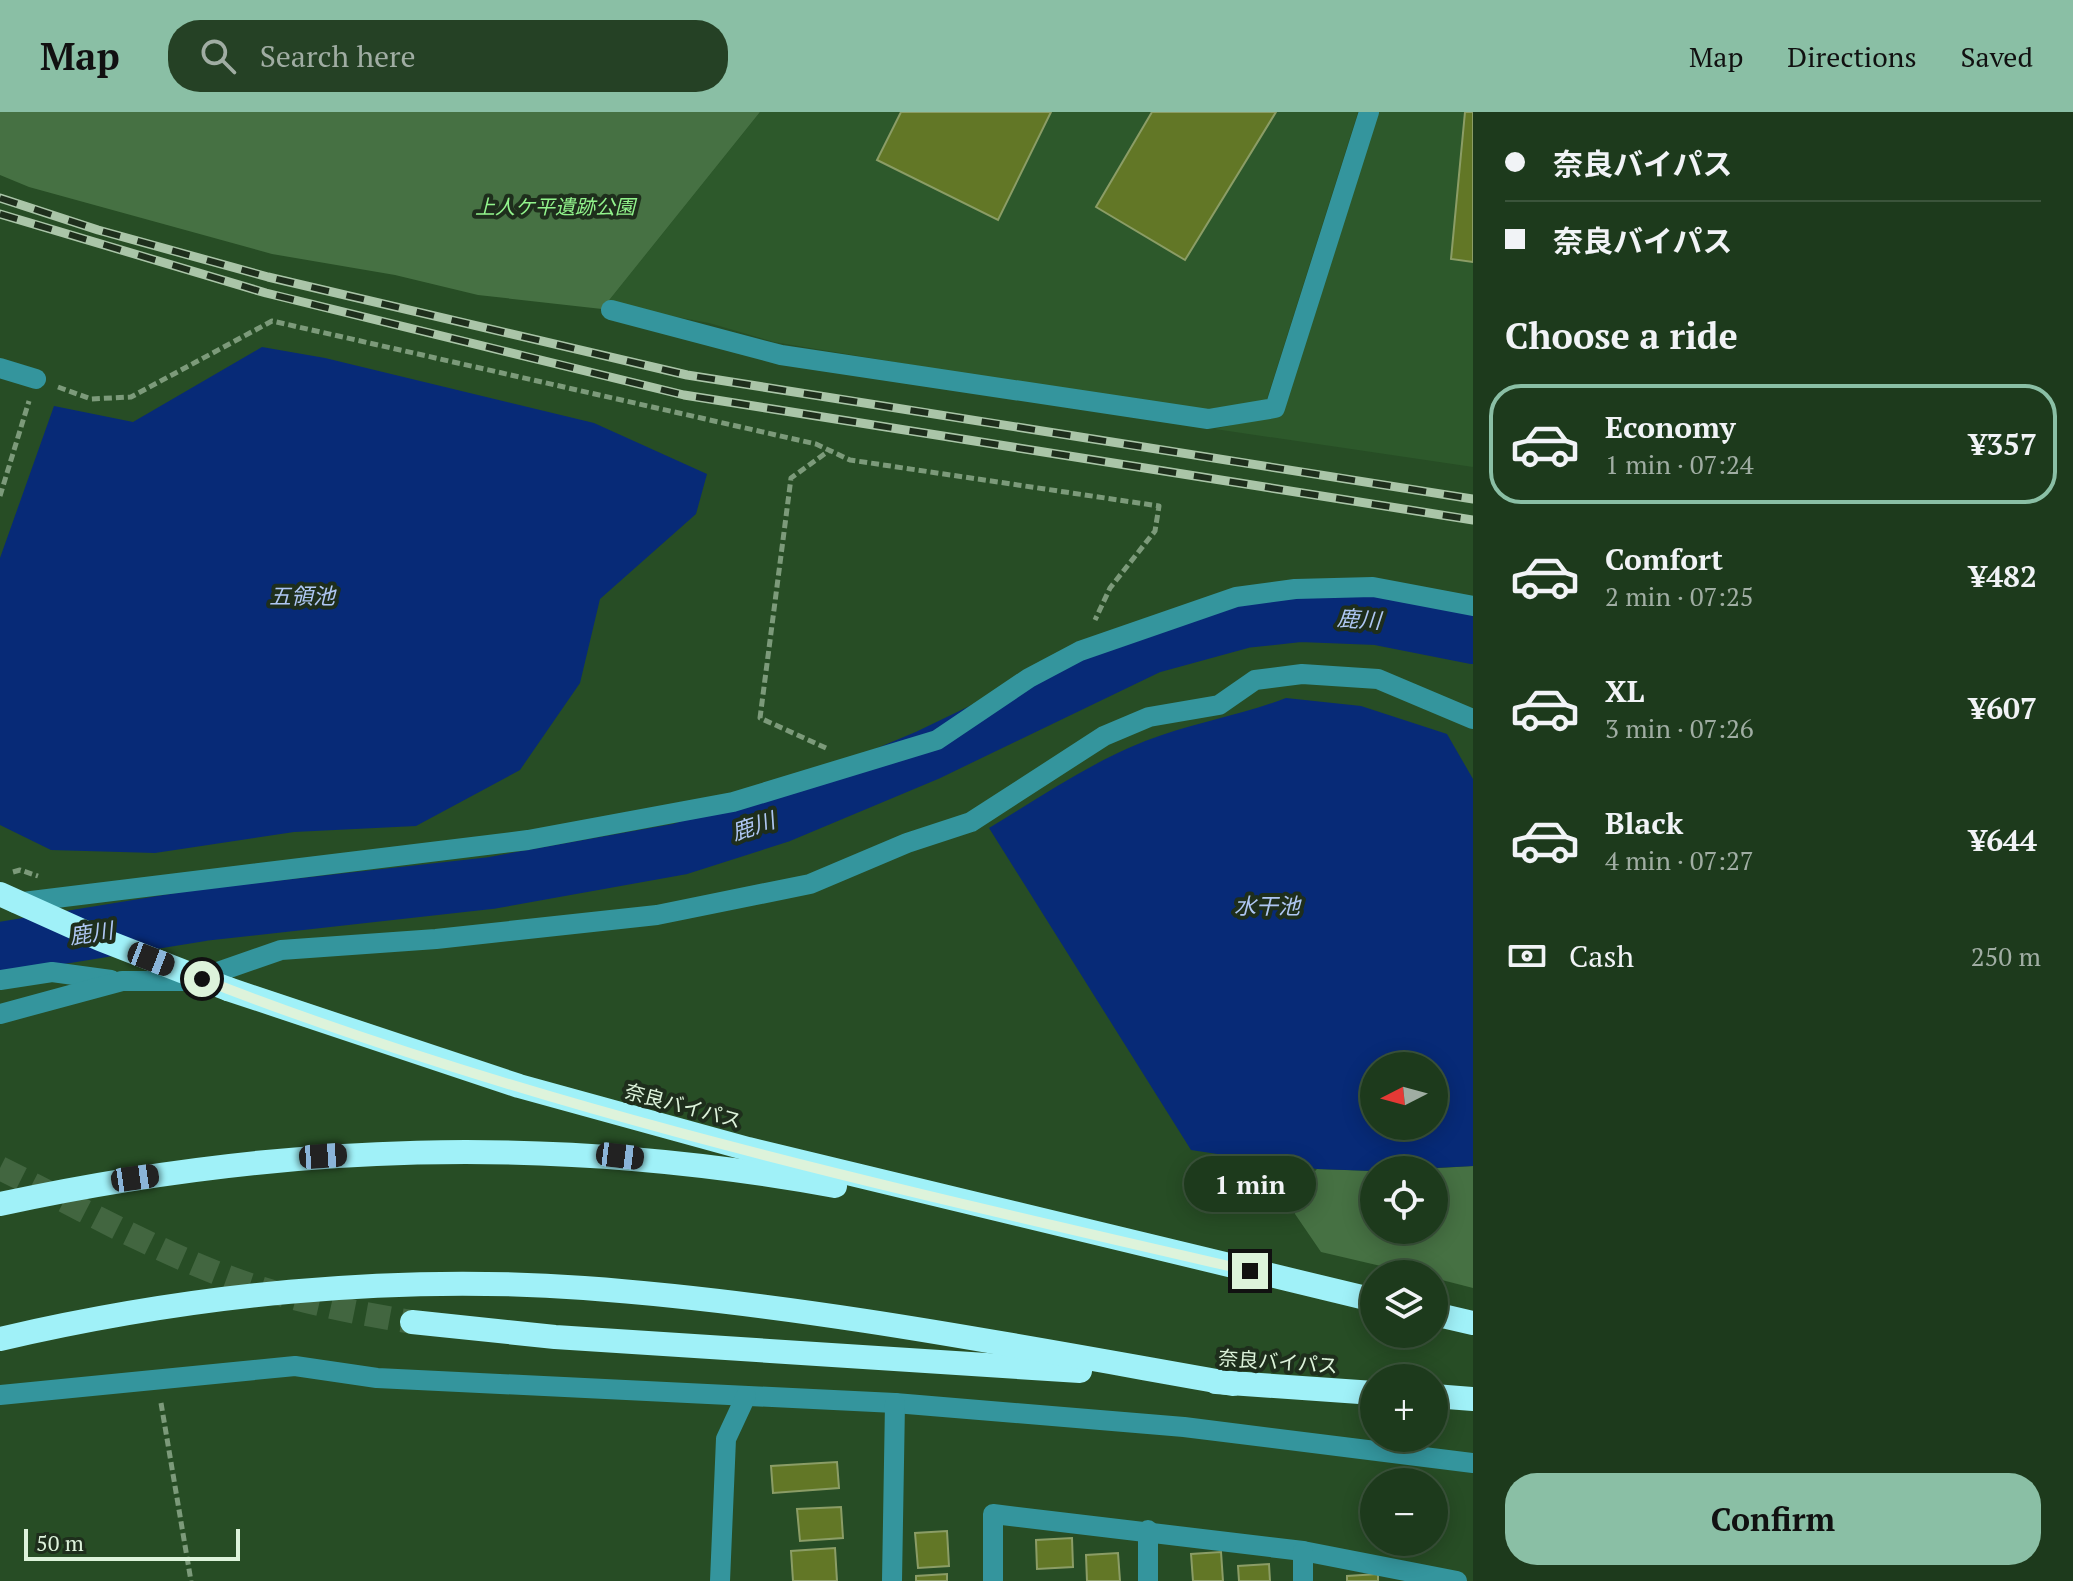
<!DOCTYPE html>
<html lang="en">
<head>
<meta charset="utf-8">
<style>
  body { margin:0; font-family:"PT Serif","Noto Sans JP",serif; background:#254125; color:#f1f3f6; height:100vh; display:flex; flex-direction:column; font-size:30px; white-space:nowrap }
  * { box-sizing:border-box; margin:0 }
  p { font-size:26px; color:#a0ada3 }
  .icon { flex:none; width:44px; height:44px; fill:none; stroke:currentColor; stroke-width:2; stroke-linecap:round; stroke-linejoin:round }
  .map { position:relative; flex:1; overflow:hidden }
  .sheet { display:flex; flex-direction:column; background:#1d3a1c; width:600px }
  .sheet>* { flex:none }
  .hud { display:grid; align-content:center; height:176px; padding:0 32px; background:#1d3a1c }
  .needle { width:52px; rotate:264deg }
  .fabs { position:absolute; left:1360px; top:940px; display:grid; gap:16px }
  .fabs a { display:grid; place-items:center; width:88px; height:88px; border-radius:50%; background:#1d3a1c; box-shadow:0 4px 20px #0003,0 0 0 2px #3b543b; font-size:40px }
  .scale { position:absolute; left:24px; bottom:20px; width:216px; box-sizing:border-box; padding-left:8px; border:4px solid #ddf3db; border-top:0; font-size:22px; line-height:28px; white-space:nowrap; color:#ddf3db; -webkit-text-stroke:6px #1e2e1c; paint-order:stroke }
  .end { position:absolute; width:36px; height:36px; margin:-18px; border:10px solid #ddf3db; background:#111; box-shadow:0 0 0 4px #111 }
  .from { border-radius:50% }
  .bubble { position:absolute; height:56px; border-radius:28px; background:#1d3a1c; box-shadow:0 4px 20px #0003,0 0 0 2px #3b543b; font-size:26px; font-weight:600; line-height:56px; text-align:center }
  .car { position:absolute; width:24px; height:48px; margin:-24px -12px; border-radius:10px; box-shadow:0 0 6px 2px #0007; background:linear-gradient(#222 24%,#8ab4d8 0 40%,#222 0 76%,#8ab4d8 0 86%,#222 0) }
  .hud b { display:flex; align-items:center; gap:28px; height:76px; font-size:30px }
  .hud b+b { border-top:2px solid #3b543b }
  .hud i { width:20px; height:20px; background:#f1f3f6 }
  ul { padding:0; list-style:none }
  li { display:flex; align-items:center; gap:24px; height:120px; margin:0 16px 12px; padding:0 16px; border:4px solid transparent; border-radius:32px }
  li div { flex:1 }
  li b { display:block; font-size:30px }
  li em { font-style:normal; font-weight:600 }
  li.selected { border-color:#8abfa5 }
  li>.icon { width:72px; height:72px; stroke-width:1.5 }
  h2 { padding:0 32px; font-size:36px; line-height:96px }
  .pay { display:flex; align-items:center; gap:20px; height:88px; padding:0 32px; font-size:30px }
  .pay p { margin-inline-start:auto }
  .primary-button { display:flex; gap:16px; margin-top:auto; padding:16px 32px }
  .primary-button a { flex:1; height:92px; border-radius:32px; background:#8abfa5; color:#111; font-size:32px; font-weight:600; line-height:92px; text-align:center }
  header { display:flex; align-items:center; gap:48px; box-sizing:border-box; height:112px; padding:0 40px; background:#8abfa5; color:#111 }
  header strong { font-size:38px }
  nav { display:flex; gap:44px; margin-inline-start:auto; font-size:28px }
  .search { width:560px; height:72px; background:#254125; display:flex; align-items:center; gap:20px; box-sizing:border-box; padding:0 28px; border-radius:32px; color:#a0ada3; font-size:30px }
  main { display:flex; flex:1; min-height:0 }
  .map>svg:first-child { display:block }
  .built { fill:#2d592b }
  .green { fill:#467143 }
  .water { fill:#072a77; fill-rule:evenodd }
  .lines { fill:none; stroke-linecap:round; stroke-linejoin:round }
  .river { stroke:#072a77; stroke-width:52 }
  .building { fill:#627726; stroke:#8b9d66; stroke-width:2 }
  .highway-tunnel { stroke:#426640; stroke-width:24; stroke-dasharray:24 12; stroke-linecap:butt }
  .path { stroke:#7c9a7a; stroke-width:5; stroke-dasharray:8 4; stroke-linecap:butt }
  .minor { stroke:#34959d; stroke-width:20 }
  .highway { stroke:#a0f1f8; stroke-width:24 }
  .rail-casing { stroke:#aac5a8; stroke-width:9 }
  .rail { stroke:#1e2e1c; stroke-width:6; stroke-dasharray:18; stroke-linecap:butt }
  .highway-bridge { stroke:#a0f1f8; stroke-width:24 }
  .route { stroke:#ddf3db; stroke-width:10 }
  .labels { text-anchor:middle; stroke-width:8; stroke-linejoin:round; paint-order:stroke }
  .park-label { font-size:20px; font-style:italic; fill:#92f48c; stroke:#1e2e1c }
  .street-label { font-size:20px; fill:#ddf3db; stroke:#1e2e1c }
  .water-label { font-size:22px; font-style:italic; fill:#afc7f3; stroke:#1e2e1c }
</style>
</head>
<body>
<header>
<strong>Map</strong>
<div class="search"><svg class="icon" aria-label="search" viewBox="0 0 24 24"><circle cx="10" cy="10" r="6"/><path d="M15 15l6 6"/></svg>Search here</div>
<nav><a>Map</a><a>Directions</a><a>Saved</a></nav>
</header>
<main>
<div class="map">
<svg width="1473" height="1469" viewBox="0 0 1473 1469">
  <rect width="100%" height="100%" fill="#274d25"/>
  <g class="built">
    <polygon points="760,0 1358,0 1266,290 1190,299 774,230 709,211 606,192"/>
    <polygon points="1377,0 1473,0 1473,355 1215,317 1279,302"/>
  </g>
  <g class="green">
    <polygon points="0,0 760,0 602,197 478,183 395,163 272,142 29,75 0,63"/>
    <polygon points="1473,1054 1473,1176 1434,1166 1434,1162 1415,1162 1321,1140 1295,1102 1298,1077 1317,1057 1374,1059 1374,1118 1434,1118 1434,1058 1406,1058"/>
  </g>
  <g class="water">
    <polygon points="262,235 325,246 594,311 707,362 696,402 600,487 580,571 520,658 416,714 294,720 155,741 51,738 0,713 0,446 54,294 133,310"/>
    <path d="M 1286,586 L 1361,594 L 1447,622 L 1473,667 L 1473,1054 L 1374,1059 L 1317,1057 L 1191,1038 L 989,716 C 1044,683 1101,643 1162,623 C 1203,609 1245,602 1286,586 ZM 1374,954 L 1434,954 L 1434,1014 L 1374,1014 Z"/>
  </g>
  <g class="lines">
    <polyline class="river" points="0,836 203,803 491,771 680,737 780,705 928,643 1150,536 1245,510 1301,504 1377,507 1473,526"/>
  </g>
  <g class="building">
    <polygon points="901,0 1051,0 998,108 877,48"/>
    <polygon points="1152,0 1276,0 1185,148 1096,95"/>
    <polygon points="1465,0 1473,0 1473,150 1451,147"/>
    <polygon points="837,1350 839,1376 773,1381 771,1354"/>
    <polygon points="841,1395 843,1426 800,1429 797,1397"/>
    <polygon points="947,1419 949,1454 918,1456 915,1421"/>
    <polygon points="1072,1426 1073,1455 1037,1457 1036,1428"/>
    <polygon points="835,1436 837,1469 793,1469 791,1439"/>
    <polygon points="1221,1440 1223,1469 1193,1469 1191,1442"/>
    <polygon points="1118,1441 1120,1469 1087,1469 1086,1443"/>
    <polygon points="1269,1452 1270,1469 1239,1469 1238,1454"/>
    <polygon points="947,1462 947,1469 916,1469 916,1464"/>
    <polygon points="1378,1462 1378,1469 1347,1469 1347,1464"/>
  </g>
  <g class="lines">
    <path class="highway-tunnel" d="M 0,1056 C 77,1094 153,1138 233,1167 C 291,1188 351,1200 412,1210"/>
    <g class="path">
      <polyline points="58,275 91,287 131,285 272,209 816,332 850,348 1159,394 1155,419 1110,476 1095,508"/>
      <polyline points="0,384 29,289"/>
      <polyline points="826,636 760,606 791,366 830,338"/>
      <polyline points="13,760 20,758 38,764"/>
      <polyline points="161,1291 191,1469"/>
    </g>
    <g class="minor">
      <polyline points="611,198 781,243 1208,307 1275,296 1369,0"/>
      <polyline points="0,256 36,267"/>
      <polyline points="15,791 528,728 733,690 937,628 1029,566 1080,539 1236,485 1295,477 1373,475 1473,494"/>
      <polyline points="0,868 52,860 111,868"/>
      <polyline points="0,902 122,869 192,869 281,838 436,827 657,803 810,772 907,731 971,710 1104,624 1149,605 1219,593 1255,568 1302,562 1378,567 1473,607"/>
      <polyline points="0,1283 295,1254 377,1266 895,1291 1184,1315 1473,1351"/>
      <polyline points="720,1469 726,1327 746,1284"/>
      <polyline points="892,1469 895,1291"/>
      <polyline points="993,1469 993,1402 1303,1439 1457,1469"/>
      <polyline points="1148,1469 1148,1418"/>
      <polyline points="1303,1469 1303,1439"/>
    </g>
    <g class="highway">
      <polyline points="228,877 519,974 748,1037 1374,1188"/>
      <path d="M 0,1092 C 283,1031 551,1022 835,1074"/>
      <polyline points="1434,1202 1473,1211"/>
      <polyline points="412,1210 555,1225 1080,1259"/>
      <path d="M 0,1227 C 189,1183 390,1162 584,1176 C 802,1192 1017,1234 1233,1272"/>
      <polyline points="1216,1270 1374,1281"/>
      <polyline points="1434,1284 1473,1287"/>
    </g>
    <defs>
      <g id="rail">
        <polyline points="0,86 98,118 268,165 687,263 1473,387"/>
        <polyline points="0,102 266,181 684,283 1473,408"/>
      </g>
    </defs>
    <use href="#rail" class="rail-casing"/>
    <use href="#rail" class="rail"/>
    <polyline class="highway-bridge" points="0,782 100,827 228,877"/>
  </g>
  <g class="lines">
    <path class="route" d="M 202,867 C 540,999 898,1077 1250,1159"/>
  </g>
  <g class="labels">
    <g class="park-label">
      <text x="555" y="102">上人ケ平遺跡公園</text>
    </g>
    <g class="street-label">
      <text transform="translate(683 994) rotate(15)" y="7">奈良バイパス</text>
      <text transform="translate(1278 1250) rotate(4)" y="7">奈良バイパス</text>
    </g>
    <g class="water-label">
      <text x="302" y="492">五領池</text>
      <text transform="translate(1359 507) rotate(4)" y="8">鹿川</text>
      <text transform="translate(753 714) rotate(-18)" y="8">鹿川</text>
      <text x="1267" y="802">水干池</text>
      <text transform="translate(91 821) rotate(-9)" y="8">鹿川</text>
    </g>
  </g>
</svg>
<div class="fabs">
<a><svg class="needle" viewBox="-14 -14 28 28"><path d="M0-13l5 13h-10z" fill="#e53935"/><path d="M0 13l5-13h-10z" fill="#a0ada3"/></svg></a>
<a><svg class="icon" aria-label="locate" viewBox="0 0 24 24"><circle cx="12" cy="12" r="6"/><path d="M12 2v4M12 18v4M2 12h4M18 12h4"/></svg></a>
<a><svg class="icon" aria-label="layers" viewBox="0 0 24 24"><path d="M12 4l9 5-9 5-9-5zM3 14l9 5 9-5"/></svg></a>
<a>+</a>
<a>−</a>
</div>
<div class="scale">50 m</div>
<i class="end from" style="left:202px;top:867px"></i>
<i class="end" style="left:1250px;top:1159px"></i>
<div class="bubble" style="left:1184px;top:1044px;width:132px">1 min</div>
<i class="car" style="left:151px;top:847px;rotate:111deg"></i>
<i class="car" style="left:323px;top:1044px;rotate:86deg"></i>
<i class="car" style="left:620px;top:1044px;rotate:97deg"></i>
<i class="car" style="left:135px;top:1066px;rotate:82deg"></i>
</div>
<section class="sheet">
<div class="hud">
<b><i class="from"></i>奈良バイパス</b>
<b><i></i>奈良バイパス</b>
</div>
<h2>Choose a ride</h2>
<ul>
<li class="selected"><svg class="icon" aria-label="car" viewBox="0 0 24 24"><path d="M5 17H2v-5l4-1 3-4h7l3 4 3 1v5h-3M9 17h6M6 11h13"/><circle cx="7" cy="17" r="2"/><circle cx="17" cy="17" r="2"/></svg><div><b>Economy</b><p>1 min · 07:24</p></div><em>¥357</em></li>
<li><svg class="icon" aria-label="car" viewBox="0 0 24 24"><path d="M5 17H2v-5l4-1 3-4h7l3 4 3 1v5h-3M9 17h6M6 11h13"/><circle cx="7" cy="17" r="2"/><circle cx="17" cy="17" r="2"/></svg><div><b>Comfort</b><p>2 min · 07:25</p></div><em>¥482</em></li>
<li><svg class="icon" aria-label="car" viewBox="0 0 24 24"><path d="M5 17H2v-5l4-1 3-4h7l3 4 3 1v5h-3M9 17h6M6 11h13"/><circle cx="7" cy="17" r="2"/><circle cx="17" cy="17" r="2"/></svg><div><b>XL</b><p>3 min · 07:26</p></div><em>¥607</em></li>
<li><svg class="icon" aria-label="car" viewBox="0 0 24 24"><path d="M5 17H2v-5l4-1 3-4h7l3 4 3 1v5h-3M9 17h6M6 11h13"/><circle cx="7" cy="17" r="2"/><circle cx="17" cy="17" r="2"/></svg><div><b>Black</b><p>4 min · 07:27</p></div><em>¥644</em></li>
</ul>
<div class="pay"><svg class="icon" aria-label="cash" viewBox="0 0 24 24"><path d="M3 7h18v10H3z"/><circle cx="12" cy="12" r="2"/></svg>Cash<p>250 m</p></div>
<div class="primary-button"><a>Confirm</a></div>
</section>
</main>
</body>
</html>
